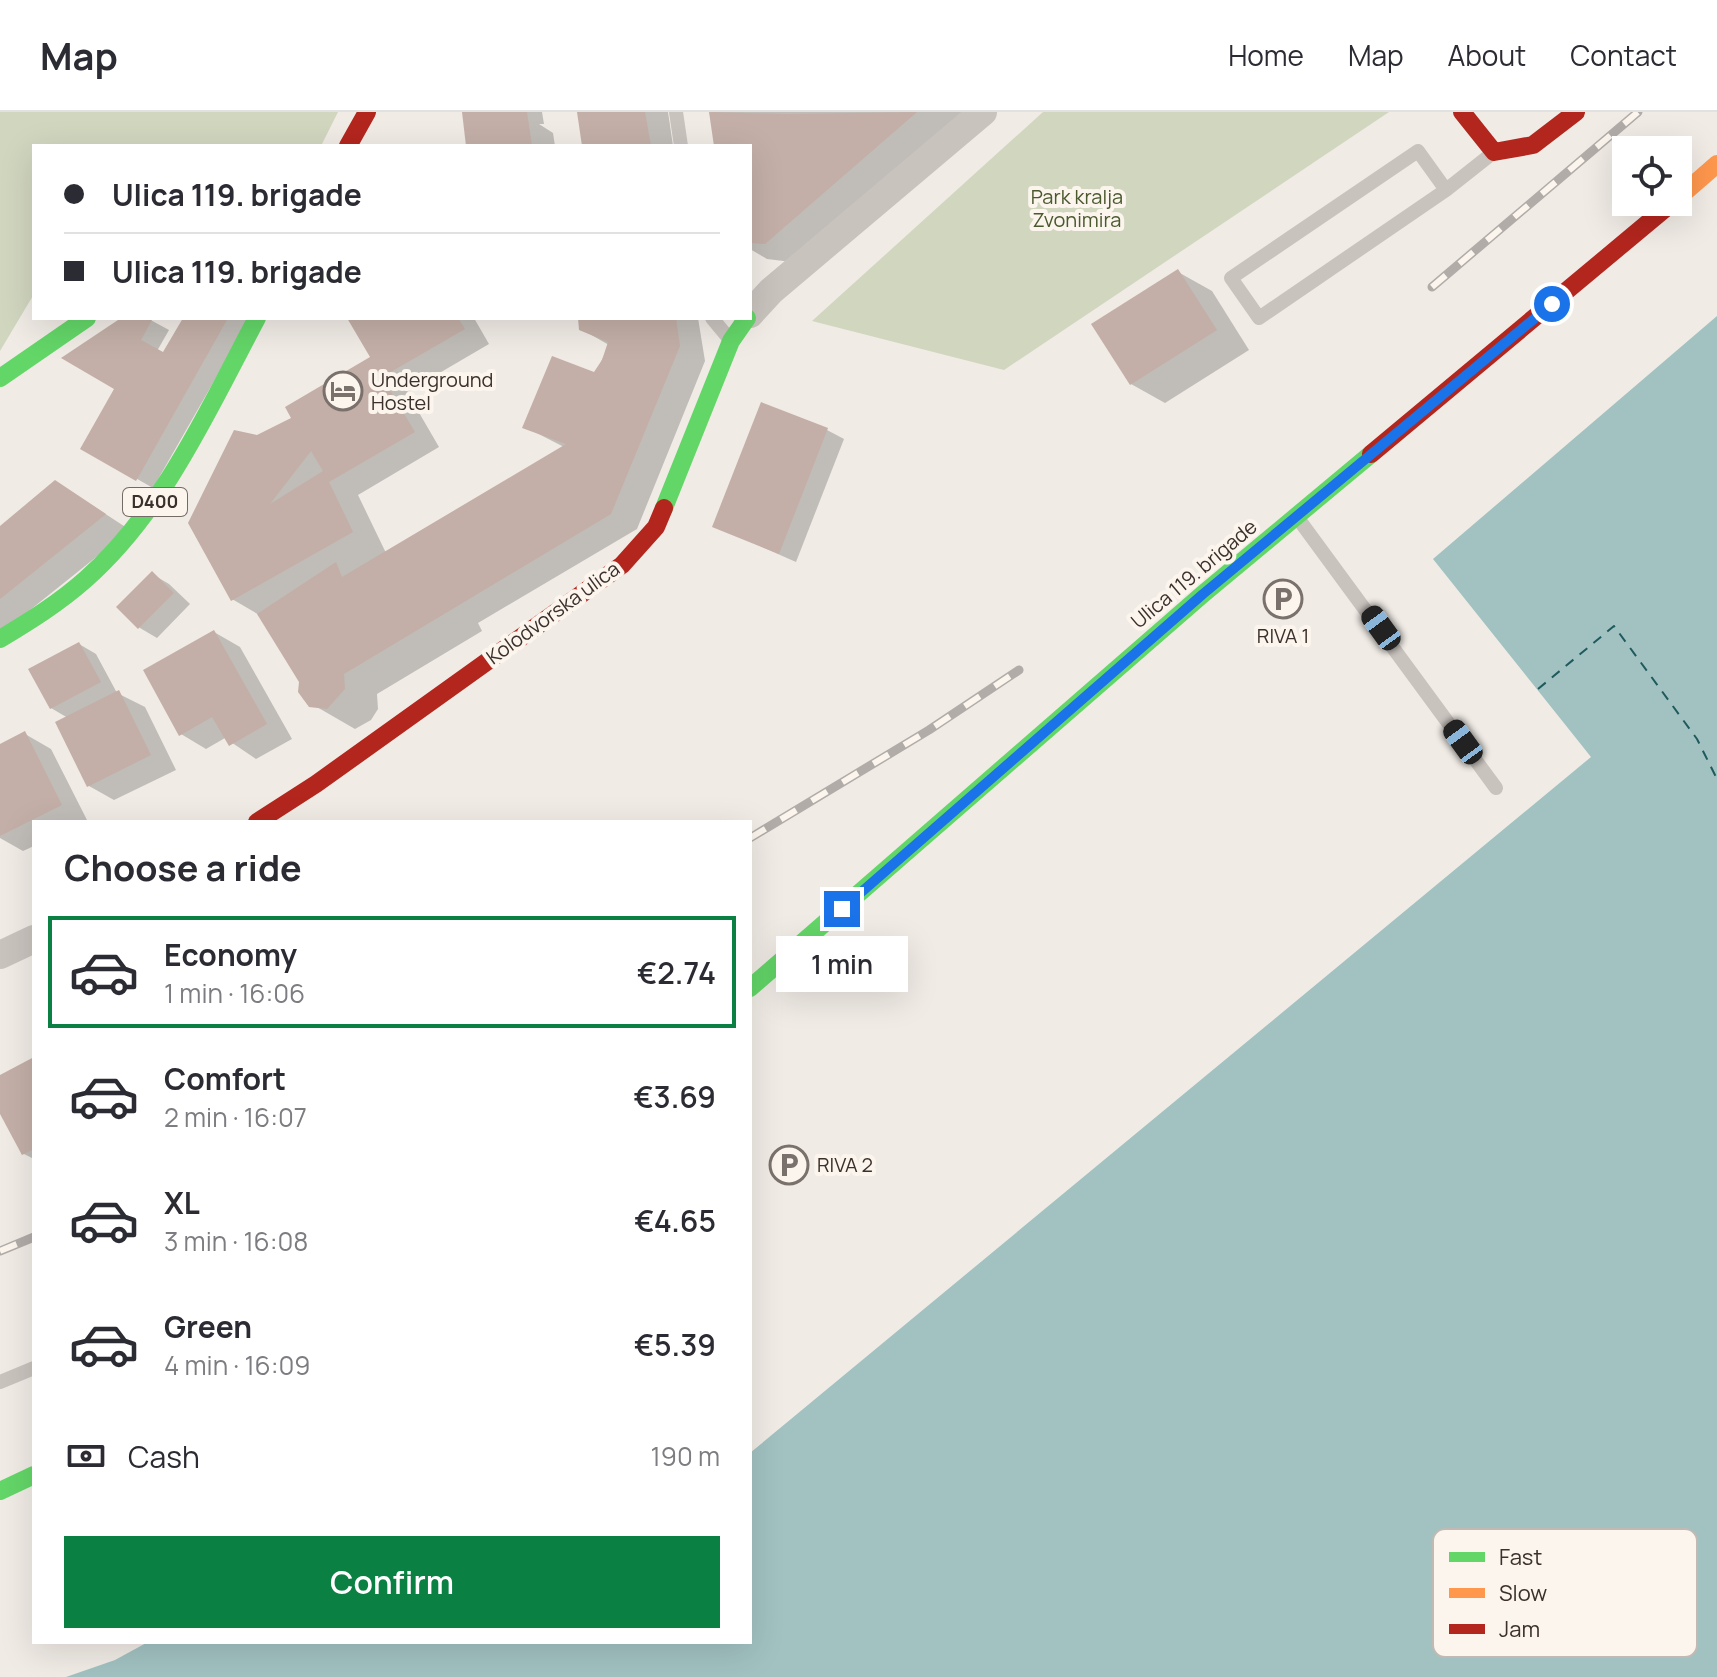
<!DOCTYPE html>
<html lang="en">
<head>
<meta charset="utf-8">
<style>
  body { margin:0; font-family:Manrope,sans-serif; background:#f7f7f7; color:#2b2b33; height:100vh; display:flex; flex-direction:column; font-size:30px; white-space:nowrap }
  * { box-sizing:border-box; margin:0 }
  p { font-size:26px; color:#7c7c81 }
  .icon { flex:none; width:44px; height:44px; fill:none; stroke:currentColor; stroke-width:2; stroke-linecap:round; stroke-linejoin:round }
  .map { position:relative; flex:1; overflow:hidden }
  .side { position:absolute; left:32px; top:708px; width:720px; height:824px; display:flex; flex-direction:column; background:#fff; border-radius:0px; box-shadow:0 8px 32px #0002 }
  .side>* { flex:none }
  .hud { position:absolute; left:32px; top:32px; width:720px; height:176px; border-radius:0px; box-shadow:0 8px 32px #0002; display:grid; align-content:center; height:176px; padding:0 32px; background:#fff }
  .buttons { position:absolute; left:1612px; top:24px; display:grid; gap:16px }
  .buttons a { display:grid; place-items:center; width:80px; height:80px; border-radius:0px; background:#fff; box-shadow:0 8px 32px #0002; font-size:40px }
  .end { position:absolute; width:36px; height:36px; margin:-18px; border:10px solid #1a73e8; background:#fff; box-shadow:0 0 0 4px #fff }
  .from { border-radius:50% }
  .bubble { position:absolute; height:56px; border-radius:0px; background:#fff; box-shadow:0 8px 32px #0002; font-size:26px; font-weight:600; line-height:56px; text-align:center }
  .car { position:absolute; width:24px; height:48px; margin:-24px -12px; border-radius:10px; box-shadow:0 0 6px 2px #0007; background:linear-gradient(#222 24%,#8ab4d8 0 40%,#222 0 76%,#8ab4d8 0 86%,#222 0) }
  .hud b { display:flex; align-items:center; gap:28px; height:76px; font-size:30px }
  .hud b+b { border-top:2px solid #e1e1e2 }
  .hud i { width:20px; height:20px; background:#2b2b33 }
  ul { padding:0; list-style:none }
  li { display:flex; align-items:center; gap:24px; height:112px; margin:0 16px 12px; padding:0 16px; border:4px solid transparent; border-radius:0px }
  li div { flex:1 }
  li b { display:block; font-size:30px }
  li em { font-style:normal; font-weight:600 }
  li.selected { border-color:#0b8043 }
  li>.icon { width:72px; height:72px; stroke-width:1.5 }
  h2 { padding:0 32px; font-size:36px; line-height:96px }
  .pay { display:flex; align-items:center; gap:20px; height:88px; padding:0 32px; font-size:30px }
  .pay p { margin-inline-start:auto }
  .primary-button { display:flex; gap:16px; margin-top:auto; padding:16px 32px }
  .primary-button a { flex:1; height:92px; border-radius:0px; background:#0b8043; color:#fff; font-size:32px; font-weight:600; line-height:92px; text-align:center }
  header { display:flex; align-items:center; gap:48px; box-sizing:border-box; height:112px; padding:0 40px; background:#fff; border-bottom:2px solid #e1e1e2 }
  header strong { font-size:38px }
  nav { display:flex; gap:44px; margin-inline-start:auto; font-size:28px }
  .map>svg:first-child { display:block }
  .green { fill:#d1d6bf }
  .water { fill:#a1c2c1 }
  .shadow { fill:#0003 }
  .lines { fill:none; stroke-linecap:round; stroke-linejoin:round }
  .ferry { stroke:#1f5a5e; stroke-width:2; stroke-dasharray:10 8; stroke-linecap:butt }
  .building { fill:#c3afa7; fill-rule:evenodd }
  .lane { stroke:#c9c3be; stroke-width:14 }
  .street { stroke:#c9c3be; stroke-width:28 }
  .fast { stroke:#63d668; stroke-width:18 }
  .slow { stroke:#ff974d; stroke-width:18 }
  .jam { stroke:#b3261e; stroke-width:18 }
  .rail-casing { stroke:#b1aca8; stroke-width:9 }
  .rail { stroke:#fbf5ee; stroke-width:6; stroke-dasharray:18; stroke-linecap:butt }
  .route { stroke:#1a73e8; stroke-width:10 }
  .labels { text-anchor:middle; stroke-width:8; stroke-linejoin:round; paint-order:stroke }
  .shield { fill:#fbf5ee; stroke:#756b66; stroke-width:2 }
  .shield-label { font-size:18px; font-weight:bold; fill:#3b302b }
  .park-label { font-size:20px; fill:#4a5a2e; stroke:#fbf5ee }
  .poi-label { font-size:20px; fill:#3b302b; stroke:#fbf5ee; text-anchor:start }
  .street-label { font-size:20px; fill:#3b302b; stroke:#fbf5ee }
  .key { fill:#fbf5ee; stroke:#c1bab4; stroke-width:2 }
  .key-label { font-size:22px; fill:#3b302b }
</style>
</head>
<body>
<header>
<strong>Map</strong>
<nav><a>Home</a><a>Map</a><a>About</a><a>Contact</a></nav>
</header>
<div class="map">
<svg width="1717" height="1565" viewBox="0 0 1717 1565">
  <rect width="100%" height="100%" fill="#f0ebe5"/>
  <g class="green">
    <polygon points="0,0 338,0 321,34 34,34 34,182 0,239"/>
    <polygon points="1043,0 1389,0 1004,258 812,209"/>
  </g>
  <polygon class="water" points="1717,204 1717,1565 66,1565 115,1548 148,1530 750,1530 750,1341 1591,645 1433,447"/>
  <g class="shadow">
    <polygon points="464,0 542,0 544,12 539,12 553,21 555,34 469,34"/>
    <polygon points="580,0 668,0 673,34 586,34"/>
    <polygon points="711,0 973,0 800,151 767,147 750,137 750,34 716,34"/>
    <polygon points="1178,160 1212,179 1249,238 1165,291 1131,272"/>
    <polygon points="124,206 147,206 169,218 157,239 164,243 185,206 250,206 153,376 83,336 116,277"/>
    <polygon points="350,206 474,206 489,232 407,280 439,335 358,383 386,441 564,335 525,315 595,262 609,233 581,217 580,206 698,206 705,249 637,417 478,511 482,519 377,582 378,597 371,608 355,617 303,587 301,570 261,504 232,487 257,325 291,308 373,245"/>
    <polygon points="827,318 844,327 796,450 715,414"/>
    <polygon points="81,386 130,418 0,522 0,417"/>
    <polygon points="152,462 169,472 190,492 157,526 140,516 119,495"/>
    <polygon points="214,520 240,535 292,627 256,647 225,626 206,637 181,622"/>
    <polygon points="79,532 96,542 117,581 145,595 176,658 114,688 89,674 68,606 51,596"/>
    <polygon points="25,622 51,637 87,708 34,710 34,734 23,739 0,726 0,634"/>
    <polygon points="34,948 34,1045 32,1046 24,1042 0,998 0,966"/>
  </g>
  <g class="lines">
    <polyline class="ferry" points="1538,577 1614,514 1697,627 1717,667"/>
  </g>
  <g class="building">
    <polygon points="462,0 527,0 532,34 466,34"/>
    <polygon points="577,0 645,0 651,34 582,34"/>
    <polygon points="709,0 787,2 917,0 765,132 750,131 750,34 714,34"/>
    <polygon points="1178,157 1217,218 1130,273 1091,212"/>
    <polygon points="121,206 153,206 141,228 163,240 183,206 228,206 136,369 80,337 114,277 61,246"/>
    <path d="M 347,206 L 458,206 L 465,217 L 382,265 L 415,320 L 329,370 L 353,420 L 231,489 L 188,411 L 234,318 L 257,323 L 291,306 L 285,295 L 370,245 ZM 311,339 L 323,359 L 270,392 Z"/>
    <polygon points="578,206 676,206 680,234 611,402 344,562 345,577 327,597 309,595 298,580 299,570 257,502 336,450 342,465 566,332 522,316 552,244 594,260 602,248 608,230 579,218"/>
    <polygon points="761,290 828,316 779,442 712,415"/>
    <polygon points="55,368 106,402 0,487 0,414"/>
    <polygon points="152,459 174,481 138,517 116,495"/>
    <polygon points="214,518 267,612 229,634 212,605 179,624 143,558"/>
    <polygon points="79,530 101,570 50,597 28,557"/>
    <polygon points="119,578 151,643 87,675 55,610"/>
    <polygon points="25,619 62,693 0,724 0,632"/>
    <polygon points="34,945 34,1037 22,1043 0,1002 0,963"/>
  </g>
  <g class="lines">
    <g class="lane">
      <polyline points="676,0 681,34"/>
      <polyline points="1446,78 1418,39 1231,166 1259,206 1446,78 1494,40"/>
      <polyline points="712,206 731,229"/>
      <polyline points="1297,405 1496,676"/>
      <polyline points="0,1270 34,1256"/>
    </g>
    <g class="street">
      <polyline points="750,202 771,179 983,0"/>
      <polyline points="0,843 34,827"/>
    </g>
    <g class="fast">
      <polyline points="0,266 87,206"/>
      <polyline points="664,396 731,229 747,206"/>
      <path d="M 0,527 C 30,509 59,491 86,467 C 164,398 209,296 257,206"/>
      <polyline points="750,876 1203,482 1371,342"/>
      <polyline points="0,1379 34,1363"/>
    </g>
    <polyline class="slow" points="1678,86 1717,52"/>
    <g class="jam">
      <polyline points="1462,0 1494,40 1533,33 1576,0"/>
      <polyline points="348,34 367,0"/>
      <polyline points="1371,342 1673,90"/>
      <polyline points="257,710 316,672 622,453 656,415 664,396"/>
    </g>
    <defs>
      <g id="rail">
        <polyline points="1432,175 1638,0"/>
        <polyline points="750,726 929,618 1019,558"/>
        <polyline points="0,1139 34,1125"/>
      </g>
    </defs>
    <use href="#rail" class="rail-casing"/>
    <use href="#rail" class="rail"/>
  </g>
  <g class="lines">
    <polyline class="route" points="842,797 1203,482 1552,192"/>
  </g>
  <defs>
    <symbol id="hotel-ring" viewBox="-11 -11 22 22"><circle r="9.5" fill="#fbf5ee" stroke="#7a716c" stroke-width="1.5"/><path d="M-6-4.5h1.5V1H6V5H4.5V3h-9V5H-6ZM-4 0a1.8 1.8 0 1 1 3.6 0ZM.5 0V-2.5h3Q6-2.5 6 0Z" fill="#7a716c"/></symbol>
    <symbol id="parking-ring" viewBox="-11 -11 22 22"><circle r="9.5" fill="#fbf5ee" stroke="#7a716c" stroke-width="1.5"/><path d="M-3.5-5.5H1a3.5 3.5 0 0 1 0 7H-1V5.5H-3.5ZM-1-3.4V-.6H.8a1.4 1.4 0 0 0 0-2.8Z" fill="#7a716c"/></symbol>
  </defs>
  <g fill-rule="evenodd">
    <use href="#hotel-ring" x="321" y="257" width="44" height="44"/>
    <use href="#parking-ring" x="1261" y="465" width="44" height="44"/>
    <use href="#parking-ring" x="767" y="1031" width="44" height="44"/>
  </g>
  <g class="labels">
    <rect class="shield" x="123" y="376" width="64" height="28" rx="6"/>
    <g class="shield-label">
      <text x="155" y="396">D400</text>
    </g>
    <g class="park-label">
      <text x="1077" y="92">Park kralja<tspan x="1077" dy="23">Zvonimira</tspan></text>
    </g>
    <g class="poi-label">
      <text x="371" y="275">Underground<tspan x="371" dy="23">Hostel</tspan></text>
      <text x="1283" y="531" text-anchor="middle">RIVA 1</text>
      <text x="817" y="1060">RIVA 2</text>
    </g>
    <g class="street-label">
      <text transform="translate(1194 462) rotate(-40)" y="7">Ulica 119. brigade</text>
      <text transform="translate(553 501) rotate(-36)" y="7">Kolodvorska ulica</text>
    </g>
  </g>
  <rect x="1433" y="1417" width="264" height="128" rx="12" class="key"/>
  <rect x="1449" y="1440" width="36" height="10" fill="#63d668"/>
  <rect x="1449" y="1476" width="36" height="10" fill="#ff974d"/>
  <rect x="1449" y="1512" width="36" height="10" fill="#b3261e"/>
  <g class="key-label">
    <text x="1499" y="1453">Fast</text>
    <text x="1499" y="1489">Slow</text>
    <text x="1499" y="1525">Jam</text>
  </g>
</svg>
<div class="buttons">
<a><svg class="icon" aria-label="locate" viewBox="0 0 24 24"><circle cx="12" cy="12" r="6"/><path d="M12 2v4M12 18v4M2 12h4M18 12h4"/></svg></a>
</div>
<i class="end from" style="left:1552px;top:192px"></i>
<i class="end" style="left:842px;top:797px"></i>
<div class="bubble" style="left:776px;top:824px;width:132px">1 min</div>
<i class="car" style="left:1381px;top:516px;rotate:324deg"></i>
<i class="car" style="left:1463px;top:630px;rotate:324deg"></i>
<div class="hud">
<b><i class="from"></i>Ulica 119. brigade</b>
<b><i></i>Ulica 119. brigade</b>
</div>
<section class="side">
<h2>Choose a ride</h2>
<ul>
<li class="selected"><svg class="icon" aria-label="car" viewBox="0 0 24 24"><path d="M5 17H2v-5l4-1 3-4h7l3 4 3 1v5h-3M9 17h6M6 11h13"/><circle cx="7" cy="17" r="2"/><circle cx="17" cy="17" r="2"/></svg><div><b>Economy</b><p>1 min · 16:06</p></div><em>€2.74</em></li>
<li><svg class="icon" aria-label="car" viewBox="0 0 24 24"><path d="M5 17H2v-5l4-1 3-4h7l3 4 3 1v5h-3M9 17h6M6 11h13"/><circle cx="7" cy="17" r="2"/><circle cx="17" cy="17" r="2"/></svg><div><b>Comfort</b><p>2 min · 16:07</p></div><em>€3.69</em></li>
<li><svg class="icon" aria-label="car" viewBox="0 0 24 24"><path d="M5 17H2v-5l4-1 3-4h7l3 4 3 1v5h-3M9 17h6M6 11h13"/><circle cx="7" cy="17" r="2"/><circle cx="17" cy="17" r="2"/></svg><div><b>XL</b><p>3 min · 16:08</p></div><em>€4.65</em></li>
<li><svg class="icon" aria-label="car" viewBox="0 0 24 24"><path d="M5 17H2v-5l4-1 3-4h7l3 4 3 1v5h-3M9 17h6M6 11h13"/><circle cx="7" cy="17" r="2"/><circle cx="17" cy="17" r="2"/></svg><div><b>Green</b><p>4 min · 16:09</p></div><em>€5.39</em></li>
</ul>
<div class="pay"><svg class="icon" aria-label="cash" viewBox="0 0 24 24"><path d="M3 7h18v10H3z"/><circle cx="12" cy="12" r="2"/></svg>Cash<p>190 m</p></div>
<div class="primary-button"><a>Confirm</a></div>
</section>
</div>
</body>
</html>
